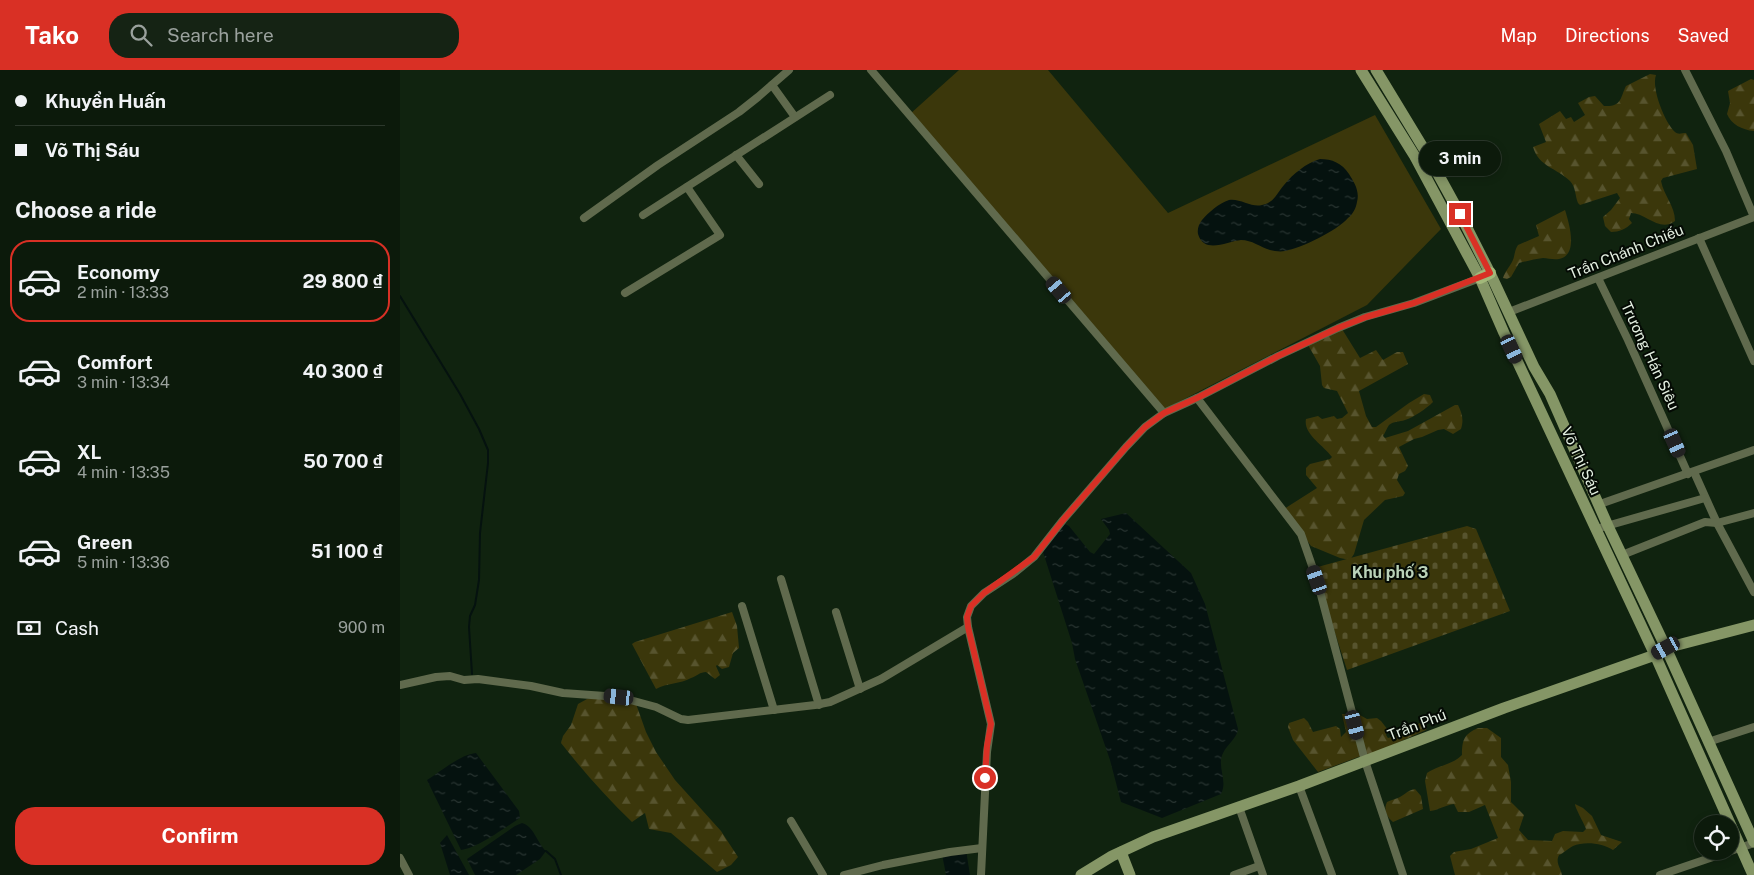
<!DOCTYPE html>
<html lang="en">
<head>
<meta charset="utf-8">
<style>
  body { margin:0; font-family:"Public Sans",sans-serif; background:#152314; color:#f1f3f6; height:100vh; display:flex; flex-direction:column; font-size:19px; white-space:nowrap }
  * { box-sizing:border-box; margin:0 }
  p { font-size:16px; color:#9aa19d }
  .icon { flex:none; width:28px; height:28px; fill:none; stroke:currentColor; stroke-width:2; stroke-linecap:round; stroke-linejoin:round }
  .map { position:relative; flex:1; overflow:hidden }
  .drawer { display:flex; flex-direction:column; background:#0c1a0b; width:400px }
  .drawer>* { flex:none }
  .hud { display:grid; align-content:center; height:110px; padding:0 15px; background:#0c1a0b }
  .buttons { position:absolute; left:1294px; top:745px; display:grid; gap:10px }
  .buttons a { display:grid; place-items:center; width:45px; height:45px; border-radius:50%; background:#0c1a0b; box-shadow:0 2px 8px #0003,0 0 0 1px #2c382c; font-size:25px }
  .end { position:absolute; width:22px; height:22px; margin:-11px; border:6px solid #d93025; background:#fff; box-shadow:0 0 0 2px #fff }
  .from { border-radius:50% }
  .bubble { position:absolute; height:35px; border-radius:18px; background:#0c1a0b; box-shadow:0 2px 8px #0003,0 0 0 1px #2c382c; font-size:16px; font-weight:700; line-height:35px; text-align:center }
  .car { position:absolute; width:15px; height:30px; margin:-15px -8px; border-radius:6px; box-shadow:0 0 4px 1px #0007; background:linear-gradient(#222 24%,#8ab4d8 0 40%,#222 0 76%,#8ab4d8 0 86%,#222 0) }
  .hud b { display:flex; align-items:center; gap:18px; height:48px; font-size:19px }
  .hud b+b { border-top:1px solid #2c382c }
  .hud i { width:12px; height:12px; background:#f1f3f6 }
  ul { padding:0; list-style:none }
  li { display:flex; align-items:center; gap:15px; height:82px; margin:0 10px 8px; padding:0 5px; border:2px solid transparent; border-radius:20px }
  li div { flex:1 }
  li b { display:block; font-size:19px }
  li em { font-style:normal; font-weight:700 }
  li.selected { border-color:#d93025 }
  li>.icon { width:45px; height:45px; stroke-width:1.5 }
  h2 { padding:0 15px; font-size:22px; line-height:60px }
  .pay { display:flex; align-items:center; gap:12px; height:55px; padding:0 15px; font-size:19px }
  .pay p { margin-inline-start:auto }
  .action { display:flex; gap:10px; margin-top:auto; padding:10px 15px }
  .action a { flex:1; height:58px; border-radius:20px; background:#d93025; color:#fff; font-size:20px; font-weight:700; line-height:58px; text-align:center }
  header { display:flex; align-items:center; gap:30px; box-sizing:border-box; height:70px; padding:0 25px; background:#d93025; color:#fff }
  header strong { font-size:24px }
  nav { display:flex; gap:28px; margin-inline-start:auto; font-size:18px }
  .search { width:350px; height:45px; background:#152314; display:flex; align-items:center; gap:12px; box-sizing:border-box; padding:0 18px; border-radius:20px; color:#9aa19d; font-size:19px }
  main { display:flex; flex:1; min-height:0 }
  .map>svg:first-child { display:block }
  .forest { fill:url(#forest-firs) }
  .cemetery { fill:url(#cemetery-stones) }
  .green { fill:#3b370b }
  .water { fill:url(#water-ripples) }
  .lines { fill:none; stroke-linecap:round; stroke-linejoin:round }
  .stream { stroke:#05120f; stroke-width:2 }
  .street { stroke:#606a4d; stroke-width:8 }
  .secondary { stroke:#859666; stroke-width:11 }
  .primary { stroke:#a2b87a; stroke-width:12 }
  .route { stroke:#d93025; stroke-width:6 }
  .labels { text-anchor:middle; stroke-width:4; stroke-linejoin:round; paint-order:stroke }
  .street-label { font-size:15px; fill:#e4f0e2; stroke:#040a04 }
  .neighbourhood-label { font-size:16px; font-weight:bold; fill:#bad2b8; stroke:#040a04 }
</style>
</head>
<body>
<header>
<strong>Tako</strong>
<div class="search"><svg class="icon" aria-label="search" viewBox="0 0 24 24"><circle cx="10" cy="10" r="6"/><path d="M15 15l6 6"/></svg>Search here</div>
<nav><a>Map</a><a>Directions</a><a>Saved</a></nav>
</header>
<main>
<section class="drawer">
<div class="hud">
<b><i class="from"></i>Khuyển Huấn</b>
<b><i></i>Võ Thị Sáu</b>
</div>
<h2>Choose a ride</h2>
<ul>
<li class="selected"><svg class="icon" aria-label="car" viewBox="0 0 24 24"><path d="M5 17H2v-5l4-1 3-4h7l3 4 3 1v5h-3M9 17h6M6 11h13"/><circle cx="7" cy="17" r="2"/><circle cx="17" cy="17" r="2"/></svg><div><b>Economy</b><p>2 min · 13:33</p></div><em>29 800 ₫</em></li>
<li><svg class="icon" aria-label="car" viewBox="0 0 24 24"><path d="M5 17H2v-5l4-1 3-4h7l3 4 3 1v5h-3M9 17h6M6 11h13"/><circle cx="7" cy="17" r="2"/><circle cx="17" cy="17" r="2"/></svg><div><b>Comfort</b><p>3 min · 13:34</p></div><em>40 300 ₫</em></li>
<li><svg class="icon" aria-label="car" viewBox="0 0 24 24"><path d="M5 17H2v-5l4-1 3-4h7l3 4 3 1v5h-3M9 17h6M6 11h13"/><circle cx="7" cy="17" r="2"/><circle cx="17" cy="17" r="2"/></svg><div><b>XL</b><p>4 min · 13:35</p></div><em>50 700 ₫</em></li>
<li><svg class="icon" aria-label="car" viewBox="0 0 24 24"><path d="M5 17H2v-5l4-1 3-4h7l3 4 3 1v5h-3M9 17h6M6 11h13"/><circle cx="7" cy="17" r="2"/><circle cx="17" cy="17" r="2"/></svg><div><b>Green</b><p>5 min · 13:36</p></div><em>51 100 ₫</em></li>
</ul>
<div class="pay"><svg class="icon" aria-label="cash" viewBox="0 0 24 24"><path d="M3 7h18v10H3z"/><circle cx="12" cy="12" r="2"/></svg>Cash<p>900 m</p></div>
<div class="action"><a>Confirm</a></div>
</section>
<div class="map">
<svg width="1354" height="805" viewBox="0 0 1354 805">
  <defs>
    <pattern id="forest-firs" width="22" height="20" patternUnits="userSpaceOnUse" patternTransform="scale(1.25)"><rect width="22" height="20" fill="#3b370b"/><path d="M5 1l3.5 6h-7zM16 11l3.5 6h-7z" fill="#57542e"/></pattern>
    <pattern id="cemetery-stones" width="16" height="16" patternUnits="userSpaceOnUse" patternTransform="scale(1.25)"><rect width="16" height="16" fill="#3b370b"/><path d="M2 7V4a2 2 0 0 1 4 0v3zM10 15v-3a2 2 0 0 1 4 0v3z" fill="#57542e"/></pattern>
    <pattern id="water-ripples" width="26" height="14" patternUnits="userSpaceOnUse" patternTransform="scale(1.25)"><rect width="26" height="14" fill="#05120f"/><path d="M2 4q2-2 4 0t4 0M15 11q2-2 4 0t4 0" fill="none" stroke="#293532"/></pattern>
  </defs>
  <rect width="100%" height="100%" fill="#10230f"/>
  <g class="forest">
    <path d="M 1250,4 L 1256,5 C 1251,18 1265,53 1275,62 C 1278,65 1282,63 1286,63 L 1293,75 L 1297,99 L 1263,108 L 1261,111 C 1264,126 1275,136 1275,151 C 1260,163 1246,143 1231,143 L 1229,149 L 1232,153 C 1226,159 1219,162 1211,162 L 1205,156 L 1203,147 L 1211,140 L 1220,128 L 1217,123 L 1180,135 L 1178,133 C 1175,126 1176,117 1170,111 C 1157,98 1139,97 1133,77 L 1146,72 L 1139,54 L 1160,41 L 1166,49 L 1171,47 L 1174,52 L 1185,45 L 1178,33 L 1189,27 L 1195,26 L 1204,36 C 1222,37 1220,28 1226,16 Z"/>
    <path d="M 1351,9 L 1354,10 L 1354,61 C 1342,60 1331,54 1327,44 L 1330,33 L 1328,21 Z"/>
    <path d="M 1165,140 C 1169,153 1179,185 1159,189 C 1153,190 1148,188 1143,188 C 1135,189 1127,191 1119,193 L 1111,207 L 1107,209 L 1103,208 C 1105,201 1109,198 1112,192 C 1115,187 1114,181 1118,175 L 1139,166 L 1136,155 Z"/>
    <path d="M 942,259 L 960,288 L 976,280 L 983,290 L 997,282 L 1003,282 L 1008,294 L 959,321 L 966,346 L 972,357 L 976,357 L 1009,333 L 1024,324 L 1030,325 L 1033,332 C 1026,339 1014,347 1005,350 C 999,352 994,351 989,355 C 987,358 985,363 983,366 L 985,368 L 1008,361 L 1055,335 L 1058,335 C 1062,343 1064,350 1061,359 L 1053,364 L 1044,359 L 1038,360 L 1022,367 L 1014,369 L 999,377 L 1008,396 L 1005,401 L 999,404 L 997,410 L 1005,423 L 1003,426 L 985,430 L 964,450 L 954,484 L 950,490 L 940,488 L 911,476 L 884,439 L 917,418 L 906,405 L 906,398 L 910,394 L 930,389 L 932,387 C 923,375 903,364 906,349 L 918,346 L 922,349 L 934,346 L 937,349 L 942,348 L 948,343 L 937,321 L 924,318 L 922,315 L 920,296 L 908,275 Z"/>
    <path d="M 332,542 L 337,556 L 339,578 L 333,583 L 329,597 L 322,599 L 317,595 L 316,596 L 320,605 L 315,609 L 306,602 C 300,602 297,606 291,608 C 280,614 267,613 256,619 L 232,574 L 235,572 Z"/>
    <path d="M 221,627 L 235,631 L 246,662 L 256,682 L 275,710 L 321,761 L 338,787 L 331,795 L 317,802 L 271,763 L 249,759 L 245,743 L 232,752 C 206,727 183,701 161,673 L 163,666 L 171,655 L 178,634 L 187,629 Z"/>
    <polygon points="942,644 958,644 967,649 977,648 981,651 988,660 986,665 988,668 995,666 1020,653 1027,656 1026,660 977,682 961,686 918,702 893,670 888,657 889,653 904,648 908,652 913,662 936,656 940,659 941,667 946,662"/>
    <path d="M 1078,658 L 1087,658 L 1101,668 L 1101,687 L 1108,695 L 1111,712 L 1111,732 L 1124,745 L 1119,760 L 1128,770 L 1152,771 L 1155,764 L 1163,761 L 1183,762 L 1186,759 C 1183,751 1175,738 1175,734 L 1183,738 L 1192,746 L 1201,765 L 1222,772 L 1213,780 C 1203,773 1184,771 1173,776 C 1167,779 1164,783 1159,785 C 1155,793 1161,798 1162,805 L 1055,805 L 1050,786 L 1054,782 L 1071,779 L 1098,768 L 1085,735 L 1069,742 L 1058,742 L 1054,734 C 1045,735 1039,740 1030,741 L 1025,711 L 1027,703 C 1039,695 1052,695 1062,685 C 1062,670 1064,664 1078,658 Z"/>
    <path d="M 1015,719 L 1021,726 L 1023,739 L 993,752 C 987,747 983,740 987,732 C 989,731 992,730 995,729 C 1003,727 1007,720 1015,719 Z"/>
  </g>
  <polygon class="cemetery" points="1067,456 1076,459 1110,541 947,600 914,498"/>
  <polygon class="green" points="559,0 648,0 768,143 975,45 1041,159 967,235 761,341 510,44"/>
  <g class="water">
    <path d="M 920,89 C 932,89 942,93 949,104 C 954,112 960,121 957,132 C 956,138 953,144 948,148 C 937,161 901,178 885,181 C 880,182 874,181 870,180 C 860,177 852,170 841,170 C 828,171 804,185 798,164 C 797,159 799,154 802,150 C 808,143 819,133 829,130 C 840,128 852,138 862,135 C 874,133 877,123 884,115 C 893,104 906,93 920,89 Z"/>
    <path d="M 726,443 L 791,503 L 805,534 L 838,659 C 837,670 823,676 821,690 C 820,702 827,713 821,724 L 762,748 L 721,732 L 710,690 L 675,589 L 672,573 L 643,482 L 657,461 L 665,454 L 669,456 L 690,482 L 694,484 L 710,464 L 709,460 L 701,449 Z"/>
    <path d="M 76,683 L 119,741 L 120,748 C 104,758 78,778 61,780 L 27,710 C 40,702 61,684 76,683 Z"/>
    <path d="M 122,753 C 134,756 137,773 146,781 L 140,789 L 116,805 L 75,805 L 67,789 L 115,756 Z"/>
    <polygon points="47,765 69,805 50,805 40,773"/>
    <polygon points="566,780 570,805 546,805 542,784"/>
  </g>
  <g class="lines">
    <g class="stream">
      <polyline points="0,226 60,324 79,359 88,380 88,393 80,463 79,510 75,535 70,546 69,557 72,604"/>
      <polyline points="146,781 155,789 161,805"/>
    </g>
    <g class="street">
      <polyline points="471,0 764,343"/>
      <polyline points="1285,0 1326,81 1354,147"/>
      <polyline points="372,15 395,47"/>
      <polyline points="336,85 359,114"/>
      <polyline points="243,145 430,25"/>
      <polyline points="184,148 258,95 339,42 358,27 389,0"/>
      <polyline points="1299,168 1354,291"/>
      <polyline points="1198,208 1228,270 1288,404"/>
      <polyline points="225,223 320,165 287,117"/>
      <polyline points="1109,242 1354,147"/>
      <polyline points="797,328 901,464 917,510 965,691 1003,805"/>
      <polyline points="1294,402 1317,453 1354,522"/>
      <polyline points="1200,434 1354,380"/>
      <polyline points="1196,459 1305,428"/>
      <polyline points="1222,485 1305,452 1317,453 1354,443"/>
      <polyline points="381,509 419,635"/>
      <polyline points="342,536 374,640"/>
      <polyline points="436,542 460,619"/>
      <polyline points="0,615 36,607 50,606 64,610 78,609 131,616 163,623 219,627 256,637 281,649 288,650 415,635 430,632 481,609 568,557"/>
      <polyline points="1308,672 1354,657"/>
      <polyline points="899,716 932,805"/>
      <polyline points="839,737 863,805"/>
      <polyline points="391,751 423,805"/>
      <polyline points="0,788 9,805"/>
      <polyline points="444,805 483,795 550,782 582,778"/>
      <polyline points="581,805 587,682 591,654 568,557 567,547 571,536 584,523 613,504 634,487 663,450 726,377 745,357 764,343 797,328 878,286 938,258 965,247 1014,233 1080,208"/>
      <polyline points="834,805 859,796"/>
      <polyline points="1260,805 1354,773"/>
    </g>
    <g class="secondary">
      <polyline points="961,0 1014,85 1080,208 1104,263 1255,585 1353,805"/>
      <polyline points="976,0 1027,84 1060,144 1090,203 1134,297 1150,324 1208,456 1266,578 1354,772"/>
      <polyline points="721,782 730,805"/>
      <polyline points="681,805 712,786 753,767 899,716 1104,638 1255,585 1266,578 1354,555"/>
    </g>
    <polyline class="primary" points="1080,208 1090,203"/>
  </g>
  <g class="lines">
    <polyline class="route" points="585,708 587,676 591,654 568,557 567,547 571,536 584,523 634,487 663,450 726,377 745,357 764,343 797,328 878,286 938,258 966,247 1014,233 1090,203 1060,144"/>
  </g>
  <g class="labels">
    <g class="street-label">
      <text transform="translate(1226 182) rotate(-22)" y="5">Trần Chánh Chiếu</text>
      <text transform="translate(1250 286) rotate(65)" y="5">Trương Hán Siêu</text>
      <text transform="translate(1181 391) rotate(65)" y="5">Võ Thị Sáu</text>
      <text transform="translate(1017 655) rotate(-21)" y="5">Trần Phú</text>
    </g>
    <g class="neighbourhood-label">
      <text x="990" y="508">Khu phố 3</text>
    </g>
  </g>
</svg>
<div class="buttons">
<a><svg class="icon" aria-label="locate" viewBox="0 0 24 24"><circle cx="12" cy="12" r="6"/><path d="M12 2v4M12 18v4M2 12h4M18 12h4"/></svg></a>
</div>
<i class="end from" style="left:585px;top:708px"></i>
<i class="end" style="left:1060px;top:144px"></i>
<div class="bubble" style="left:1019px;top:71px;width:82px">3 min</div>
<i class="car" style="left:659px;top:220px;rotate:320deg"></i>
<i class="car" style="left:1112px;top:279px;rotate:155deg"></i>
<i class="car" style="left:1275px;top:373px;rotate:156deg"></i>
<i class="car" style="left:917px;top:510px;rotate:341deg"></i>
<i class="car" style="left:1266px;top:578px;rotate:241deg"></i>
<i class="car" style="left:219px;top:627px;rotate:276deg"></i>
<i class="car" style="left:955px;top:655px;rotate:165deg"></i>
</div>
</main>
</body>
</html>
